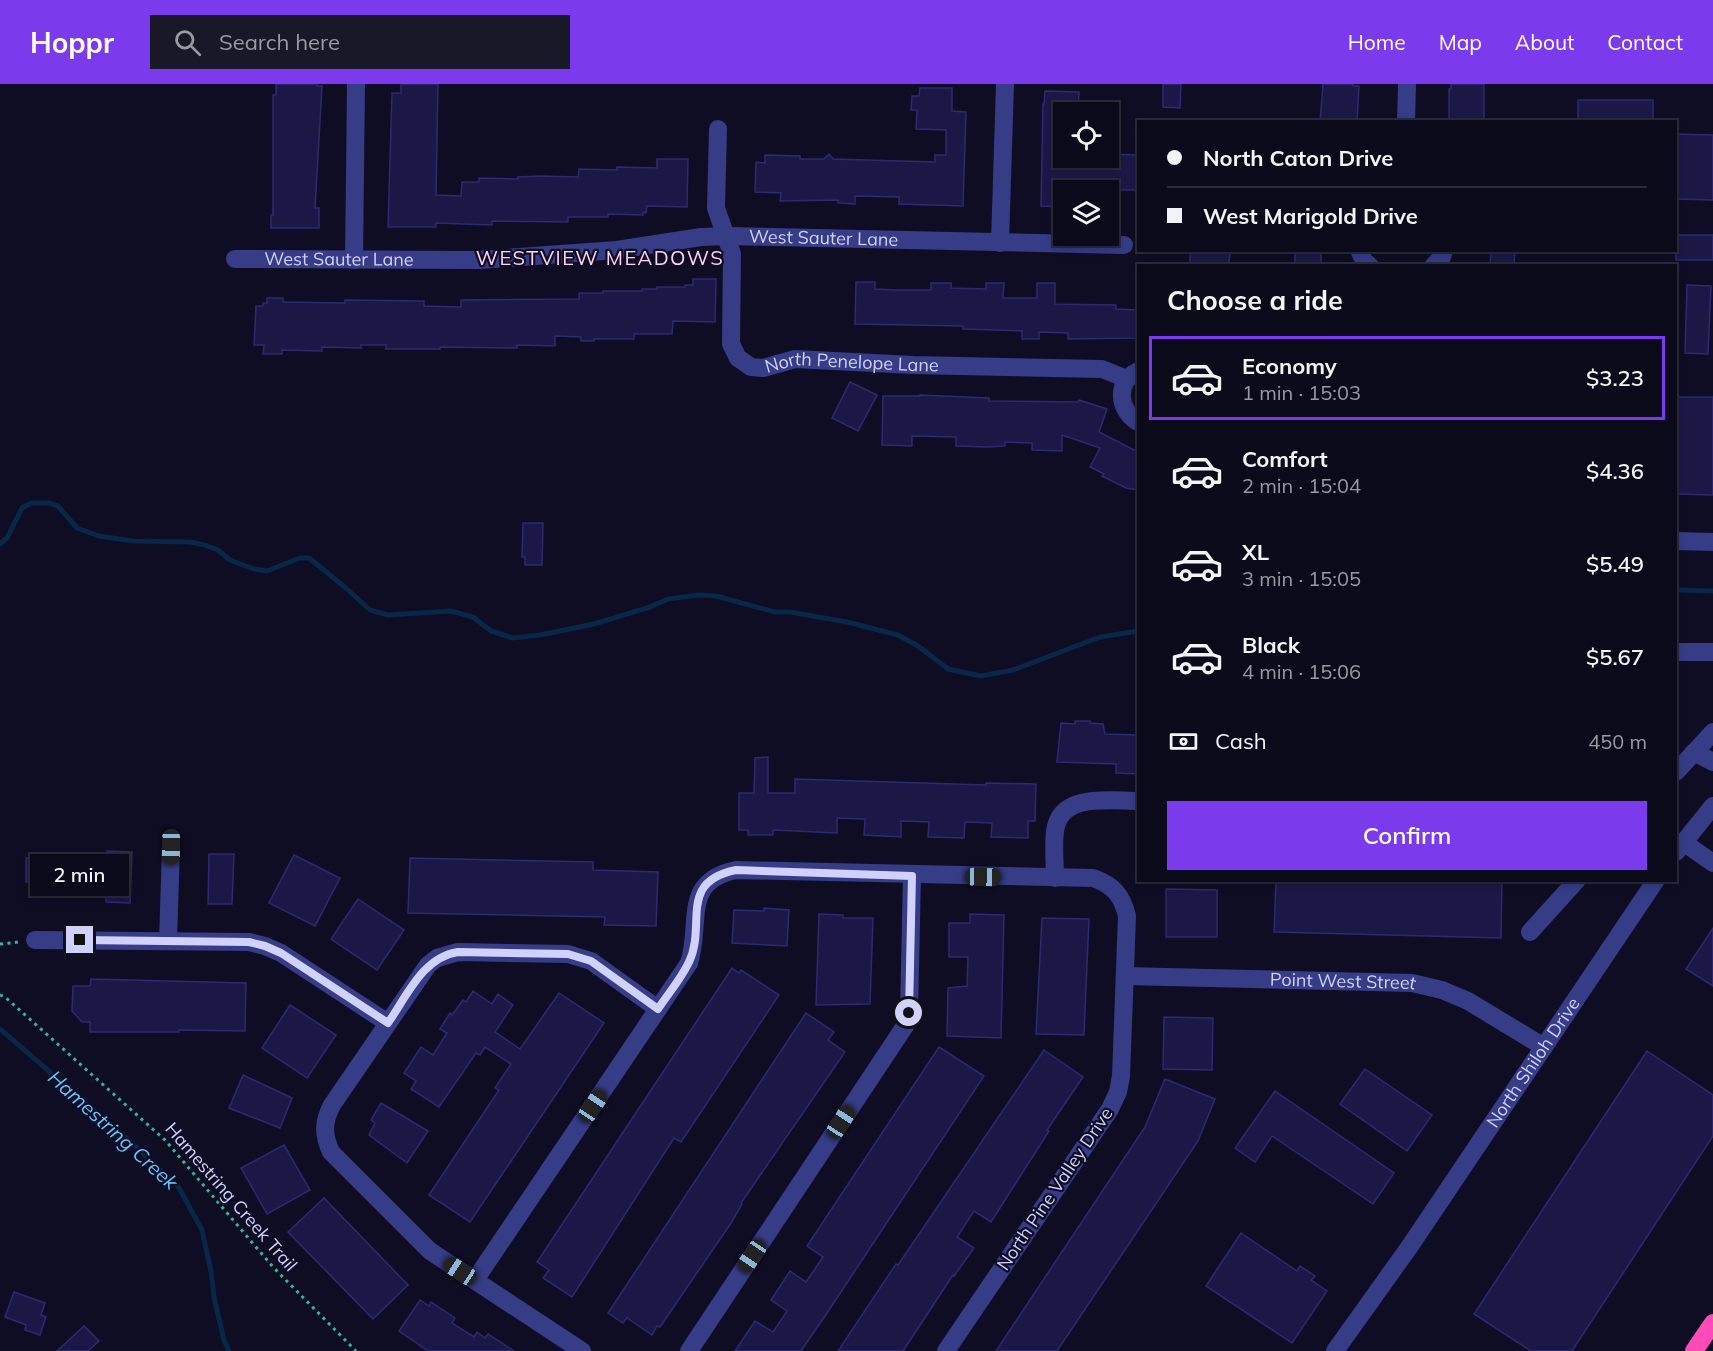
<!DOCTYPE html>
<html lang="en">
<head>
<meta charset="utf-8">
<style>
  body { margin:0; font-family:Mulish,sans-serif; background:#181828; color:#f1f3f6; height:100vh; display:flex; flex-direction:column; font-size:22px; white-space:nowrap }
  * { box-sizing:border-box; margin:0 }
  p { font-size:20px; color:#999aa3 }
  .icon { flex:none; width:33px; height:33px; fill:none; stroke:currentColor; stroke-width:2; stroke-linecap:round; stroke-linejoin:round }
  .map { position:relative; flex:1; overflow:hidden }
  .drawer { position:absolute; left:1137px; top:180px; width:540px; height:618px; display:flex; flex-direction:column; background:#0a0a1b; border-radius:0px; box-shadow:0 3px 9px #0003,0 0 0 2px #2a2b3a }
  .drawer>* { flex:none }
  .banner { position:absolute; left:1137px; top:36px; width:540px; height:132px; border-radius:0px; box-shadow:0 3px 9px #0003,0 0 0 2px #2a2b3a; display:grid; align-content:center; height:132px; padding:0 30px; background:#0a0a1b }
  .buttons { position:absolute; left:1053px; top:18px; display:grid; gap:12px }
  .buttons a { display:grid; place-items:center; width:66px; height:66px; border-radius:0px; background:#0a0a1b; box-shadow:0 3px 9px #0003,0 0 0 2px #2a2b3a; font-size:30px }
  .end { position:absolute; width:27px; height:27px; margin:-14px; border:8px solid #d0d1ff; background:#111; box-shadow:0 0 0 3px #111 }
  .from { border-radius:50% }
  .bubble { position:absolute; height:42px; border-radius:0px; background:#0a0a1b; box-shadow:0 3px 9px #0003,0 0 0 2px #2a2b3a; font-size:20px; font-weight:600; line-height:42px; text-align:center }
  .car { position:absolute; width:18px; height:36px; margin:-18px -9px; border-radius:8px; box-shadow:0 0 4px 2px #0007; background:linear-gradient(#222 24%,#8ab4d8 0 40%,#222 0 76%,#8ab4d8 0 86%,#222 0) }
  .banner b { display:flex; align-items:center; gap:21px; height:57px; font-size:22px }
  .banner b+b { border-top:2px solid #2a2b3a }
  .banner i { width:15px; height:15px; background:#f1f3f6 }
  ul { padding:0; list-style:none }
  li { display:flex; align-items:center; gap:18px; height:84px; margin:0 12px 9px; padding:0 18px; border:3px solid transparent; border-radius:0px }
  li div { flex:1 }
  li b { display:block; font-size:22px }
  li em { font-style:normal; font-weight:600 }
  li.on { border-color:#7c3aed }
  li>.icon { width:54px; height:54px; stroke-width:1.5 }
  h2 { padding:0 30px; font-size:27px; line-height:72px }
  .pay { display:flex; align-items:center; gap:15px; height:66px; padding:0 30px; font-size:22px }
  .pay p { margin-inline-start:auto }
  .action { display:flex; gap:12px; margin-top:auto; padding:12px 30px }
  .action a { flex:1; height:69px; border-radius:0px; background:#7c3aed; color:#fff; font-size:24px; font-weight:600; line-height:69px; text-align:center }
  header { display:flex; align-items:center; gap:36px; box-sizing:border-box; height:84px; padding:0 30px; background:#7c3aed; color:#fff }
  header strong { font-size:28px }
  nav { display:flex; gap:33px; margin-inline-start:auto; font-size:21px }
  .search { width:420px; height:54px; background:#181828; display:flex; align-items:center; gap:15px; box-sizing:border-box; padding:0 21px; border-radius:0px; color:#999aa3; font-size:22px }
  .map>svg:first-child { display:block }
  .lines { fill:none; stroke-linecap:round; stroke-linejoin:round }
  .stream { stroke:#092747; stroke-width:5 }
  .building { fill:#1c1846; stroke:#2e2973; stroke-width:1.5 }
  .path { stroke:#28bba0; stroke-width:3; stroke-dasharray:3 4.5; stroke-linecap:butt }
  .minor { stroke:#363c86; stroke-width:18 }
  .highway { stroke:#ff4bb8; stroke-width:18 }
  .route { stroke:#d0d1ff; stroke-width:8 }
  .labels { text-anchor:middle; stroke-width:4.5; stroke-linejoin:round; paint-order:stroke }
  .street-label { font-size:18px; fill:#d0d1ff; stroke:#0e0d24 }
  .neighbourhood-label { font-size:20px; letter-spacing:1.5px; fill:#ffd2f4; stroke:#0e0d24 }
  .water-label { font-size:20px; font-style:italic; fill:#5ec8ff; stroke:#0e0d24 }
</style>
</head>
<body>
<header>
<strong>Hoppr</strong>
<div class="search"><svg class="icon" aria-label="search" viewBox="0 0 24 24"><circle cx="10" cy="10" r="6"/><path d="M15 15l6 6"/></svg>Search here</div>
<nav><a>Home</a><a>Map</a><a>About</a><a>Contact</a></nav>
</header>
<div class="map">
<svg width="1713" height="1267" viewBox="0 0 1713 1267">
  <rect width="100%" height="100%" fill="#0e0d24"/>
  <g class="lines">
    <g class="stream">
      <polyline points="0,460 7,454 22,424 31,419 49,419 58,422 77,444 99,452 133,457 190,458 205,461 218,466 230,476 254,485 267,487 300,474 309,474 346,504 370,526 388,531 451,527 473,533 491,547 513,554 540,551 594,540 650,523 668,515 699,511 716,512 775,528 790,528 847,538 898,551 918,562 948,585 981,592 1013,586 1100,553 1138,547"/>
      <polyline points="1676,506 1713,507"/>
      <polyline points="0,945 131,1058 178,1102 202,1146 211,1187 214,1213 224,1256 229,1267"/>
    </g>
  </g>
  <g class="building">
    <polygon points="276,0 317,0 317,2 322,2 315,124 319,124 319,144 271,144 271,131 273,131 273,11 276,11"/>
    <polygon points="401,0 438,0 436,111 461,112 462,98 479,98 479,94 518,95 518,93 540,92 578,93 579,85 617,86 617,83 657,84 657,75 688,75 687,123 647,122 646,129 643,128 643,131 608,130 608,133 568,133 568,138 492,137 492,141 436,139 436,143 388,143 392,9 401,9"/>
    <polygon points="1163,0 1181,0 1180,24 1163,23"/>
    <polygon points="1323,0 1353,0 1353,2 1359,2 1357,38 1320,38"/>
    <polygon points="1451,0 1484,0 1484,38 1449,38 1449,5 1451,5"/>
    <polygon points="920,4 952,4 952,27 966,28 963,122 899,120 899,113 855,112 855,120 838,119 838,116 780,117 781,109 755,108 756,78 765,79 765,71 800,72 800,75 824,75 829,70 833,75 935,78 935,71 946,71 946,46 916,45 917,26 911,26 912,12 919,12"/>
    <polygon points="1045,7 1079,8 1078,28 1064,28 1064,74 1093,75 1108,74 1108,70 1138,71 1138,106 1064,106 1064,123 1041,122 1043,20 1044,20"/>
    <rect x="1578" y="16" width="75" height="22"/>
    <polygon points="1676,50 1713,51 1713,116 1676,115"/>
    <rect x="1676" y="151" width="37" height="25"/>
    <polygon points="1191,166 1231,166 1228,182 1189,182"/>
    <rect x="1295" y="166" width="26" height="16"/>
    <polygon points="1491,166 1515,166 1514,182 1490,182"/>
    <polygon points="693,195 716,195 715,238 673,237 672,250 634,250 634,255 594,255 594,257 581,257 581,253 555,252 555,262 517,261 517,264 440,263 440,265 386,265 386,261 361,261 361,264 322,263 322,267 282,266 282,270 263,270 264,261 254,261 256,222 263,222 263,219 267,219 267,214 283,214 283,218 345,219 345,216 424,217 424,222 461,223 461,216 579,215 579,209 603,209 603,207 642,207 642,205 657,205 657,203 685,203 685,201 693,201"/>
    <polygon points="856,198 875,198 875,205 897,206 931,206 931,199 951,199 951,204 986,205 986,199 1004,199 1003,214 1037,214 1037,199 1055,199 1055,220 1116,221 1116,225 1138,226 1138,254 1068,255 1068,249 1039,248 1039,255 1022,255 1022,247 963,245 963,242 855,240"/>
    <polygon points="1687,201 1711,202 1708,270 1685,269"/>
    <polygon points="850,298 877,311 858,347 832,334"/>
    <polygon points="920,311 989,314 989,317 1078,318 1079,316 1107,325 1099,348 1138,368 1138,406 1126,404 1102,392 1104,390 1090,383 1100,364 1062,351 1062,367 1032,366 1032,359 1005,358 1005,362 987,363 956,362 956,353 912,352 912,362 882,361 883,312 920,312"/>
    <polygon points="1676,313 1713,313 1713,411 1676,410"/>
    <polygon points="523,439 543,439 542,481 525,481 525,473 522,473"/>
    <polygon points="1075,637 1090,637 1090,639 1103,640 1105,650 1138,651 1138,690 1116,689 1116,680 1057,678 1061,639 1075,640"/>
    <polygon points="768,673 768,709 795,709 795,695 986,701 986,699 1036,700 1035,737 1028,737 1028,754 991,753 992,739 965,738 964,754 928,753 929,738 901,737 901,753 864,751 865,735 837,734 837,749 773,746 773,751 748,751 748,746 739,746 739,709 754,709 755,674"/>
    <polygon points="107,767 132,768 130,819 106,818"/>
    <polygon points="209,770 234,770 232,820 208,820"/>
    <polygon points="294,771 340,794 315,842 269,819"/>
    <polygon points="75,773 76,797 26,798 26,774"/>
    <polygon points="410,774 593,778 593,786 658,788 656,842 604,841 605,833 408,829"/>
    <polygon points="1276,796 1502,796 1501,854 1274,848"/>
    <polygon points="1166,805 1217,806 1217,853 1166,853"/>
    <polygon points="358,815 404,846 377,886 331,855"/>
    <polygon points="764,824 789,826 787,862 732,859 734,826 764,827"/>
    <polygon points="819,830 843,831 843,834 873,834 870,920 816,921"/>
    <polygon points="970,830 1004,831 1001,954 947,952 948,904 967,902 968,873 949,873 949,839 970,839"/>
    <polygon points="1042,834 1089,835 1084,951 1036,950"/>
    <polygon points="1713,844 1713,902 1686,885"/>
    <polygon points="732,884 739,889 741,886 779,911 681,1058 674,1054 572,1213 543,1194 549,1186 537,1178"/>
    <polygon points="91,895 246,899 245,947 179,946 179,948 90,948 90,938 82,938 72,927 73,902 90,902"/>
    <polygon points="473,907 492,920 498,910 513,921 495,948 520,965 559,909 604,939 470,1138 429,1111 499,1006 495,1004 511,980 485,963 480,971 476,969 439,1023 411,1005 416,997 404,989 421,963 433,971 447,949 440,945 450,929 452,931 463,916 466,918"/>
    <polygon points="290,921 336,951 307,994 262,964"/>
    <polygon points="806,929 834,948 828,956 845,968 741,1119 742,1120 731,1139 660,1243 657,1242 652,1251 627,1234 623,1239 608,1229"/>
    <polygon points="1164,933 1213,934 1212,986 1163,985"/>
    <polygon points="939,963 984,992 825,1232 801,1267 735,1267 755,1237 773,1248 787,1227 771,1216 790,1187 806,1198 823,1173 807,1162"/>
    <polygon points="1044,966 1083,993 1047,1046 1049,1047 991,1138 974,1127 957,1153 974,1164 954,1192 953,1191 903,1267 838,1267 896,1180 898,1181"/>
    <polygon points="1647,967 1713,1011 1713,1052 1572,1267 1531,1267 1474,1230"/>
    <polygon points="1365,985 1432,1031 1407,1067 1340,1020"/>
    <polygon points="243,991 292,1014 280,1044 229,1024"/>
    <polygon points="1165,995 1215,1015 1198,1057 1057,1267 996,1267 1145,1043"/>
    <polygon points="1275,1007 1394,1089 1373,1120 1272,1052 1255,1078 1235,1064"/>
    <polygon points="381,1019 428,1047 407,1079 369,1051 375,1039 371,1036"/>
    <polygon points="284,1061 310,1106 267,1130 241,1084"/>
    <polygon points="324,1114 408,1201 373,1235 288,1148"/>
    <polygon points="1241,1149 1297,1187 1300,1182 1315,1192 1311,1196 1327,1207 1292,1259 1206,1202"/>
    <polygon points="14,1208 45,1219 41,1231 46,1233 40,1251 25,1246 26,1241 5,1233"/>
    <polygon points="420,1216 429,1222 431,1218 455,1234 452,1239 474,1253 477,1248 485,1254 488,1250 514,1267 428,1267 399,1247"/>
    <polygon points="84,1242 99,1257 88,1267 57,1267"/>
  </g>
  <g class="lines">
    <g class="path">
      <polyline points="0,860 19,858"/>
      <polyline points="0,911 5,913 165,1056 273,1183 356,1267"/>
    </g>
    <g class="minor">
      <polyline points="1406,38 1407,0"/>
      <path id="s1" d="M 718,45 L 716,124 L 732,170 L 731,260 L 738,274 L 751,283 L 763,284 L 795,275 L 913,281 L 1102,285 L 1127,295"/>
      <polyline points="1000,159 1005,0"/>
      <polyline points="1359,166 1364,177 1370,182"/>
      <path id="s2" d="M 235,175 L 479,176 L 617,166 L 701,153 L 726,152 L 1124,161"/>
      <polyline points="354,176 356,0"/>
      <polyline points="1433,182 1442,173 1444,166"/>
      <path d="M 1138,287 C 1115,298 1118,326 1138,338"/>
      <polyline points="1676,457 1713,458"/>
      <polyline points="1676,568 1713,568"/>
      <polyline points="1694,668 1713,678"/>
      <polyline points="1676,688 1713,648"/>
      <polyline points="1683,758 1713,779"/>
      <polyline points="1676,768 1713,722"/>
      <path d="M 1055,794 C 1055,778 1053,762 1055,747 C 1060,708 1111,717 1138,717"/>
      <polyline points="1530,848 1577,796"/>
      <polyline points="35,856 249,858 265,862 281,869 388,939"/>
      <polyline points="168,857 171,763"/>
      <path id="s3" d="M 1125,892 L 1412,899 L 1442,906 L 1468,917 L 1544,963"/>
      <path d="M 475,1196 L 689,879 C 702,840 681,797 736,786 L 1093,794 C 1113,801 1122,811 1127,832 L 1121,992 L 1118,1008 L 1110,1025 L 946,1267"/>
      <path d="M 582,1267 L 430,1167 L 331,1068 C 323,1051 323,1037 332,1021 L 428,881 L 437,874 L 458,868 L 568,870 L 591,877 L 658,925"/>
      <polyline points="689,1267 905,942 909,929 912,791"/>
      <path id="s4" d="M 1335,1267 L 1410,1162 L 1656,796"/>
    </g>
    <polyline class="highway" points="1694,1267 1713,1239"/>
  </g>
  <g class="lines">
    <path class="route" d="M 80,856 L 249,858 L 265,862 L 281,869 L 388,939 C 407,912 423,873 458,868 L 568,870 L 591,877 L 658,925 C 668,910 681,895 689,878 C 707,841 677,798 736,786 L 912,792 L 909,929"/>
  </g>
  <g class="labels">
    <g class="street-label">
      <text dy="6" stroke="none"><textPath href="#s2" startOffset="590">West Sauter Lane</textPath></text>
      <text dy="6" stroke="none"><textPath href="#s2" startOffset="104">West Sauter Lane</textPath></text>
      <text dy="6" stroke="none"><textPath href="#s1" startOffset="351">North Penelope Lane</textPath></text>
      <text dy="6" stroke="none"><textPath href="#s3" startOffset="218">Point West Street</textPath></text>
      <text dy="6" stroke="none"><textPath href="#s4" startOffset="350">North Shiloh Drive</textPath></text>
      <text transform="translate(1055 1105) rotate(-56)" y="6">North Pine Valley Drive</text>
      <text transform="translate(231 1113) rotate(49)" y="6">Hamestring Creek Trail</text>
    </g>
    <g class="neighbourhood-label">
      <text x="600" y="181">WESTVIEW MEADOWS</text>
    </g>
    <g class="water-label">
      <text transform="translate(113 1046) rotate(42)" y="7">Hamestring Creek</text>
    </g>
  </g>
</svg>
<div class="buttons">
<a><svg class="icon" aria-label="locate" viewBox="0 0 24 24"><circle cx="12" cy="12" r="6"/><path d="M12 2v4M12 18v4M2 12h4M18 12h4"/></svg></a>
<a><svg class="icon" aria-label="layers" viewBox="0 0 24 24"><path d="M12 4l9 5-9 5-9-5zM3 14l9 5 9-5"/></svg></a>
</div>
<i class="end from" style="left:909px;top:929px"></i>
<i class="end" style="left:80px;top:856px"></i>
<div class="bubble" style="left:30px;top:770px;width:99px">2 min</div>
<i class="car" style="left:171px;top:763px;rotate:181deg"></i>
<i class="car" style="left:983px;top:793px;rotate:91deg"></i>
<i class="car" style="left:593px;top:1022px;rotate:34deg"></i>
<i class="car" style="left:841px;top:1038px;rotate:33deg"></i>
<i class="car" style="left:752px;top:1172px;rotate:214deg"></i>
<i class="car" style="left:460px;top:1187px;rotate:303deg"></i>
<div class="banner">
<b><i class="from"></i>North Caton Drive</b>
<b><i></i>West Marigold Drive</b>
</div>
<section class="drawer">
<h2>Choose a ride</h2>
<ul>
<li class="on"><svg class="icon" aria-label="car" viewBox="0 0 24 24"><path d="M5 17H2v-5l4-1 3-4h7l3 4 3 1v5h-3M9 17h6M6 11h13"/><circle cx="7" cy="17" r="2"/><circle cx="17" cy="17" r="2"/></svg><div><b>Economy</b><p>1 min · 15:03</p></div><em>$3.23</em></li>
<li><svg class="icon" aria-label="car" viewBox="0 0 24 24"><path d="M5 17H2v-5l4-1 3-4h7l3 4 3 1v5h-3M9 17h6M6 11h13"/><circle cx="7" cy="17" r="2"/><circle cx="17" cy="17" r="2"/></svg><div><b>Comfort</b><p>2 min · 15:04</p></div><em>$4.36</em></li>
<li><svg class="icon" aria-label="car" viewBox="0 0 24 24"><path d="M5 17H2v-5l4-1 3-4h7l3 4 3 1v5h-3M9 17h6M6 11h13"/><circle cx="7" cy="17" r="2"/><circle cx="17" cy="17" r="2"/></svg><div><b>XL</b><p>3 min · 15:05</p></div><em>$5.49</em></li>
<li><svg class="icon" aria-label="car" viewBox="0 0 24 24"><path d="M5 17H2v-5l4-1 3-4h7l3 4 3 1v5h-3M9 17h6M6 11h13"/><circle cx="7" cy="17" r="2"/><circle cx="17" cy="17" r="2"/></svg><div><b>Black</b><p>4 min · 15:06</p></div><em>$5.67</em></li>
</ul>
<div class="pay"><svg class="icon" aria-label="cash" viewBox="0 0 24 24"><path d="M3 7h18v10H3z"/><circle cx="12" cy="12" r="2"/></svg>Cash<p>450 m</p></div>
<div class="action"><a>Confirm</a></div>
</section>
</div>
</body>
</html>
